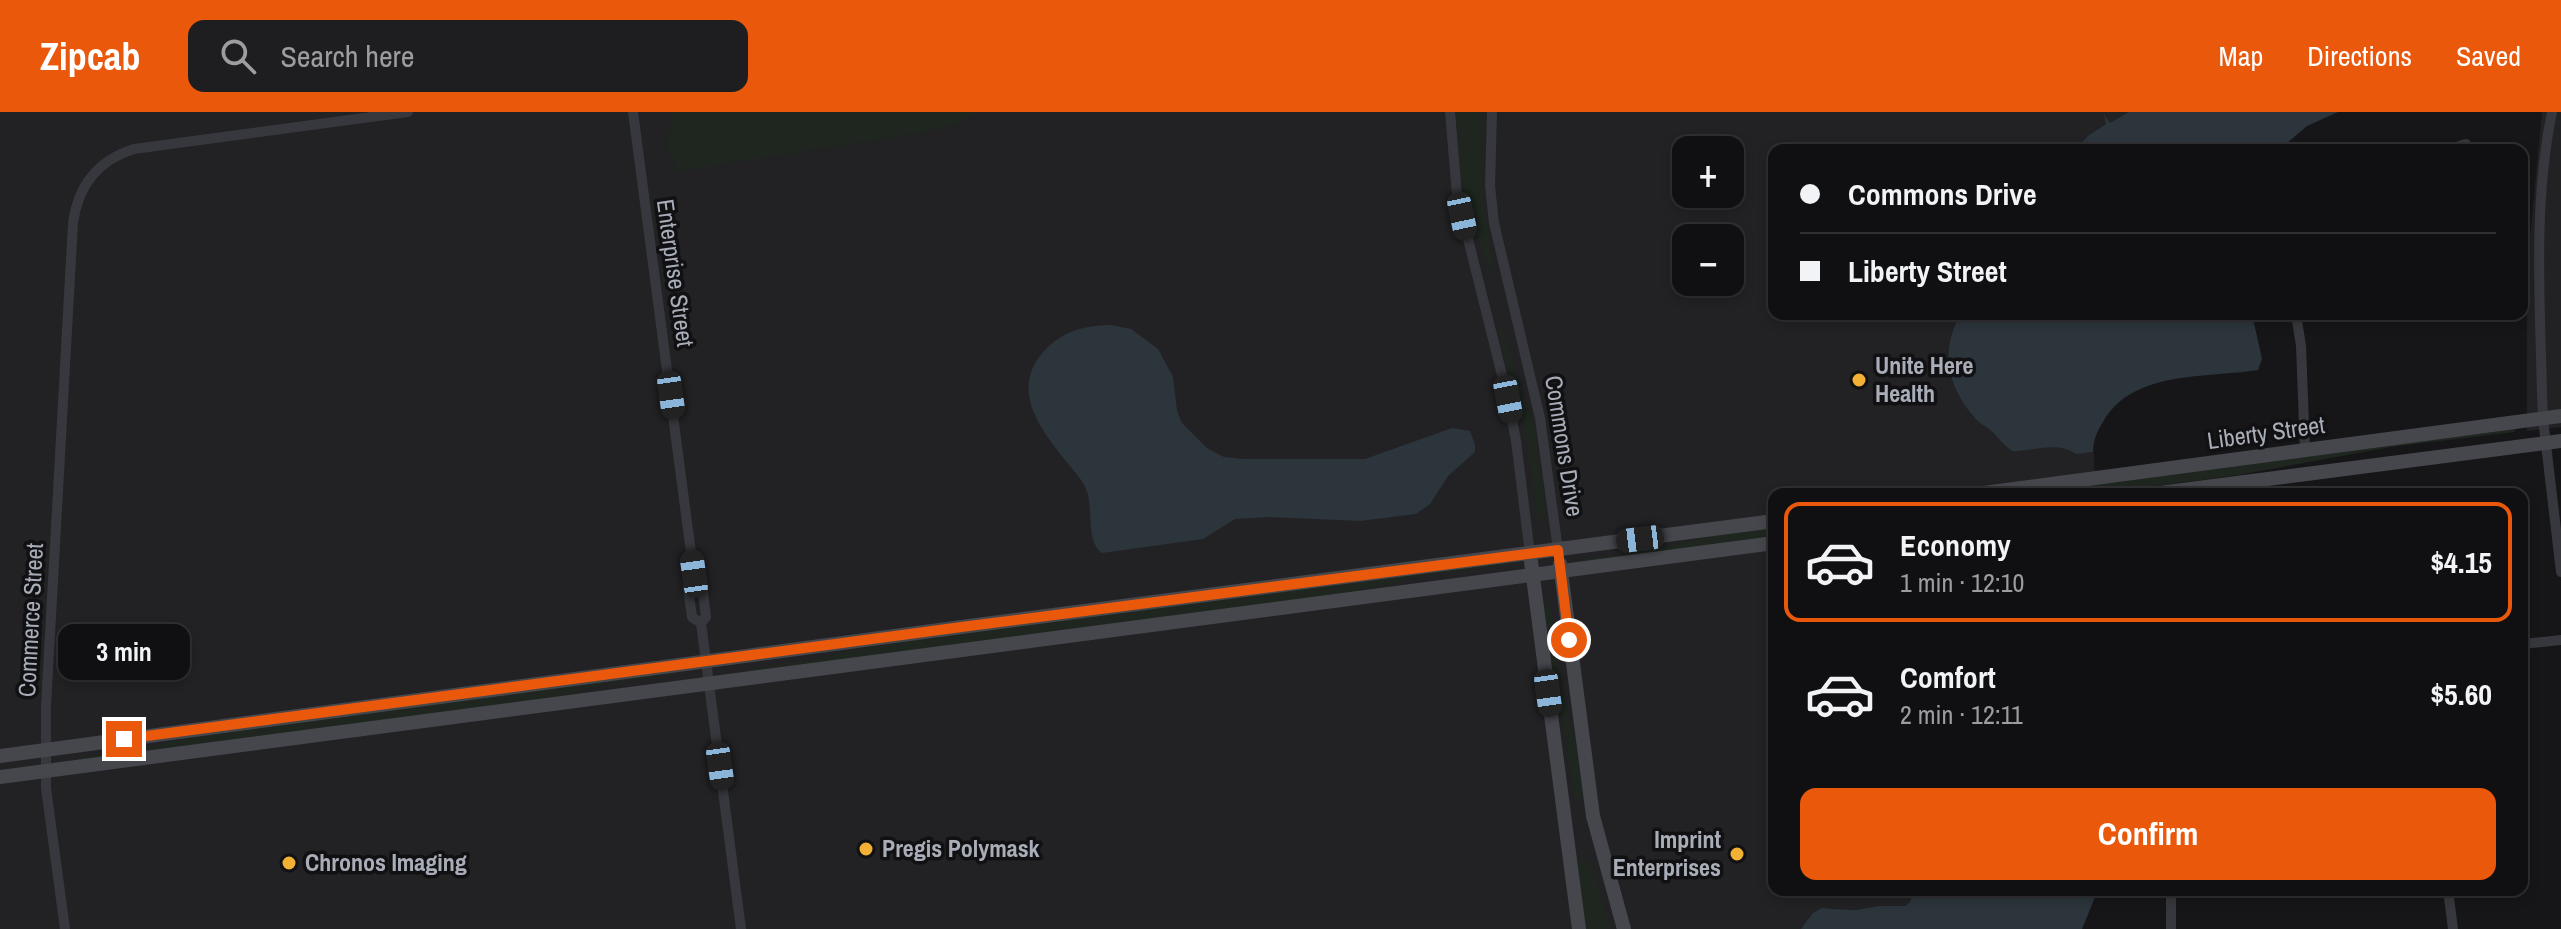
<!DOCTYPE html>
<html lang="en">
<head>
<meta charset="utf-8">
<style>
  body { margin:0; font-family:"Archivo Narrow",sans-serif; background:#1e1e20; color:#f1f3f6; height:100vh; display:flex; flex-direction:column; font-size:30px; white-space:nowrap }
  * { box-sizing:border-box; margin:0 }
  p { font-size:26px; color:#9c9d9f }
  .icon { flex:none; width:44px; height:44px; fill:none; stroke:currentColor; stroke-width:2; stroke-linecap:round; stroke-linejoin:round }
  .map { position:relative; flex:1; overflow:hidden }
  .panel { position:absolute; left:1768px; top:376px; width:760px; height:408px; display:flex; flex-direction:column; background:#101012; border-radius:16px; box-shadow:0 4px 12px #0003,0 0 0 2px #303032 }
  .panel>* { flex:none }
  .hud { position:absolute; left:1768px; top:32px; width:760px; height:176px; border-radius:16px; box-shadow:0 4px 12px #0003,0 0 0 2px #303032; display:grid; align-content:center; height:176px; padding:0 32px; background:#101012 }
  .tools { position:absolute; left:1672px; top:24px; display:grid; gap:16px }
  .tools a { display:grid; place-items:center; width:72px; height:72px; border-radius:16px; background:#101012; box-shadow:0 4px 12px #0003,0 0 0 2px #303032; font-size:40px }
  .end { position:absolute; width:36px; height:36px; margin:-18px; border:10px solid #ea580c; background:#fff; box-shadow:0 0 0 4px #fff }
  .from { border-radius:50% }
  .bubble { position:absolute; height:56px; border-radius:16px; background:#101012; box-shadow:0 4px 12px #0003,0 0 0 2px #303032; font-size:26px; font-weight:700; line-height:56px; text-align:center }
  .car { position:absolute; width:24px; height:48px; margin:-24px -12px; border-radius:10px; box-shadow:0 0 6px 2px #0007; background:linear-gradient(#222 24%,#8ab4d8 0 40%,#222 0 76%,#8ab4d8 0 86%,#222 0) }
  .hud b { display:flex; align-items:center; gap:28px; height:76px; font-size:30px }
  .hud b+b { border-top:2px solid #303032 }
  .hud i { width:20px; height:20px; background:#f1f3f6 }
  ul { padding:14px 0 0; list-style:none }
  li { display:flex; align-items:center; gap:24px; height:120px; margin:0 16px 12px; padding:0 16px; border:4px solid transparent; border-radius:16px }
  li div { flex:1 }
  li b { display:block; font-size:30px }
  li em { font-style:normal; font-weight:700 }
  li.active { border-color:#ea580c }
  li>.icon { width:72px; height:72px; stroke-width:1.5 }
  .action { display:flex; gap:16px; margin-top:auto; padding:16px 32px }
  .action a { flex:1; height:92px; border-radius:16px; background:#ea580c; color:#fff; font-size:32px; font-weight:700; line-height:92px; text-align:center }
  header { display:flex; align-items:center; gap:48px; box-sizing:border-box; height:112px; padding:0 40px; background:#ea580c; color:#fff }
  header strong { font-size:38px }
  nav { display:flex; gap:44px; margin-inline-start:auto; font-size:28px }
  .search { width:560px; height:72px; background:#1e1e20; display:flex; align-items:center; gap:20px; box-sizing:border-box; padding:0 28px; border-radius:16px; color:#9c9d9f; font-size:30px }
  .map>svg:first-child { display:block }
  .built { fill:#222225; fill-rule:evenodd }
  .green { fill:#1e261f }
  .water { fill:#2c353c }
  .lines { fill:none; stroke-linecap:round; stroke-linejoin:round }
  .street { stroke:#37383d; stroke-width:10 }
  .secondary { stroke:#45474d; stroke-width:14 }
  .route { stroke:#ea580c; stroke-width:10 }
  .poi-dot { fill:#f2b134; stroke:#111113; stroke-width:3 }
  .labels { text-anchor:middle; stroke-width:7; stroke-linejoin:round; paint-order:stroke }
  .street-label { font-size:24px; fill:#a8adb8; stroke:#111113 }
  .poi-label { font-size:24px; font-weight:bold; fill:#a8adb8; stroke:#111113; text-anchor:start }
</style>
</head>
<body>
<header>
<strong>Zipcab</strong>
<div class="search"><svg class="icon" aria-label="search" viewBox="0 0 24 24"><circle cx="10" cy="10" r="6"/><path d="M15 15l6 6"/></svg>Search here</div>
<nav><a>Map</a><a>Directions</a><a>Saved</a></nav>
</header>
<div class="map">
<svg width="2561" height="817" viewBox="0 0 2561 817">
  <rect width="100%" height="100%" fill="#161618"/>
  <g class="built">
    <path d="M 0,0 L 2288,0 L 2245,38 L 1774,38 L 1774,202 L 2120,202 L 2093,332 L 2096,382 L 1774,382 L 1774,778 L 1913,778 L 1910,790 L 1905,794 L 1879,794 L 1855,798 L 1831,796 L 1807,811 L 1801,817 L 0,817 ZM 1686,38 L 1730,38 L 1730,82 L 1686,82 ZM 1686,126 L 1730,126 L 1730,170 L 1686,170 Z"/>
    <polygon points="2542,0 2561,0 2561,315 2527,319 2527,157"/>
  </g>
  <g class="green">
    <polygon points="673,0 982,0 961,10 929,19 677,60 666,33"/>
    <path d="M 1456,0 L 1483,0 C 1480,52 1483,102 1494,153 L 1493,157 L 1490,158 L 1487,156 L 1459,59 Z"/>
    <polygon points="1501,214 1535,319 1546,403 1542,408 1538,407 1537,402 1525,317 1514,286 1498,218"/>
    <polygon points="2515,317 2515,320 2391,335 2239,363 2096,382 2022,382"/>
    <polygon points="1774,415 1774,425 1575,451 1574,449 1656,437 1726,420"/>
    <polygon points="1508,450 1508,453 1422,464 1356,480 745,560 746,557 810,548 876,533"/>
    <polygon points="1544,492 1551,495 1562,580 1575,628 1583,683 1579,688 1574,684 1567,632 1554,580"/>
    <polygon points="673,560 673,563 611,571 547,587 81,648 82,645 135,638 199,623"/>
    <polygon points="1583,746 1590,750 1611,817 1585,817 1577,753 1578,748"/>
  </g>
  <g class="water">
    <polygon points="2129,0 2338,0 2307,14 2279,38 2075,38 2088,24 2106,12 2104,3 2110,11"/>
    <path d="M 1961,202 L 2252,202 L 2262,247 L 2258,258 C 2207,266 2132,258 2103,310 C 2097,319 2093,329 2093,340 L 2076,342 C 2058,329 2033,339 2012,339 C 2003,333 1998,324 1989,317 C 1985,314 1978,310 1975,306 C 1948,276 1939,238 1961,202 Z"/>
    <path d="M 1110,213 L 1131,217 L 1158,237 L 1173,265 L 1177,299 L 1182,311 L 1208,337 L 1224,345 L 1244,347 L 1365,347 L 1452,316 L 1470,319 L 1475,333 L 1475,340 L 1448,364 L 1430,392 L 1416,402 L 1360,409 L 1269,405 L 1235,407 L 1203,427 L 1102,441 C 1085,429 1094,395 1086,377 C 1081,365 1072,357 1065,348 C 1039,315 1010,277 1044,239 C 1063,219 1082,214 1110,213 Z"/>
    <polygon points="1913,778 2098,778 2082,817 1801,817 1813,801 1822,796 1855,798 1879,794 1905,794 1910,790"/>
  </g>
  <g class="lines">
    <g class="street">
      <polyline points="633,0 695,471 702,474 706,505 701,511 741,817"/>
      <polyline points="1450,0 1457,83 1508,287 1516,329 1530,442"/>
      <polyline points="1492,0 1490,74 1494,111 1540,306 1558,438"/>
      <path d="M 2552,0 C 2533,92 2540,189 2542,282 L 2543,307 L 2561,460"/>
      <polyline points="2447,38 2466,32"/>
      <polyline points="2296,202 2301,234 2305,338"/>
      <polyline points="695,471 688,476 692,505 701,511"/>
      <polyline points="2522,532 2561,528"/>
      <polyline points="2448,778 2453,817"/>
      <path d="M 65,817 L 46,676 L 46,594 L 73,111 C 78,74 98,48 134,37 L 408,0"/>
      <polyline points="2171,817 2171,778"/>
    </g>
    <g class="secondary">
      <polyline points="1976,382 2561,304"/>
      <polyline points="2152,382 2561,329"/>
      <polyline points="1530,442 1579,817"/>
      <polyline points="1560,452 1593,704 1624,817"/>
      <polyline points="0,644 969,514 1774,409"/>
      <polyline points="0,665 1774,431"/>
    </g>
  </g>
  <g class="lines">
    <polyline class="route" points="124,627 969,514 1558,438 1569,528"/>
  </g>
  <g class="poi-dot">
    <circle cx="1859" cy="268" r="8"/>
    <circle cx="866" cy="737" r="8"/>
    <circle cx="1737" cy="742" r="8"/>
    <circle cx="289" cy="751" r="8"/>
  </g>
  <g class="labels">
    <g class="street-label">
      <text transform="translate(675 161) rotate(82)" y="8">Enterprise Street</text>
      <text transform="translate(2266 321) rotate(-8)" y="8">Liberty Street</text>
      <text transform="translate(1564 334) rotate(81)" y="8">Commons Drive</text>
      <text transform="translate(31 508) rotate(-87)" y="8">Commerce Street</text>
    </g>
    <g class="poi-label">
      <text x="1875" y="262">Unite Here<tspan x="1875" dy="28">Health</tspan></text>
      <text x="1721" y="736" text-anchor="end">Imprint<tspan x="1721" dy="28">Enterprises</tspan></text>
      <text x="882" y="745">Pregis Polymask</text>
      <text x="305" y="759">Chronos Imaging</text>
    </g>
  </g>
</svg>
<div class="tools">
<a>+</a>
<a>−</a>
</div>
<i class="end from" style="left:1569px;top:528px"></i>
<i class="end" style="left:124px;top:627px"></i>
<div class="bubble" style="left:58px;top:512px;width:132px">3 min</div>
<i class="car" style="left:1462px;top:104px;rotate:168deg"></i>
<i class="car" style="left:671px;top:283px;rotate:172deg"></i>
<i class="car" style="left:1508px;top:287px;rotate:169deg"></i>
<i class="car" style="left:1640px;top:427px;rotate:263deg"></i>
<i class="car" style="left:694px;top:462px;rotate:352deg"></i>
<i class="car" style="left:1548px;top:581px;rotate:172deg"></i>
<i class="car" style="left:720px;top:654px;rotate:172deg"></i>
<div class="hud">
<b><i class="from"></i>Commons Drive</b>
<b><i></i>Liberty Street</b>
</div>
<section class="panel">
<ul>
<li class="active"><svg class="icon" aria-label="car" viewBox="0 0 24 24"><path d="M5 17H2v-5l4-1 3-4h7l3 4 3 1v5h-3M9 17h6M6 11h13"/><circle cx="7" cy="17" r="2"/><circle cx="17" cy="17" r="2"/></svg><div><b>Economy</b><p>1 min · 12:10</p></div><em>$4.15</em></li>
<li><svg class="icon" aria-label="car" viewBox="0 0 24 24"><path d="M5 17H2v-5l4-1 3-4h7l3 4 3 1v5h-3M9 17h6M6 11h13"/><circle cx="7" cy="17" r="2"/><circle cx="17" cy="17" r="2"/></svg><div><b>Comfort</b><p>2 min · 12:11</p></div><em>$5.60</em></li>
</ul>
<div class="action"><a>Confirm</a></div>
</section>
</div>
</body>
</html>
